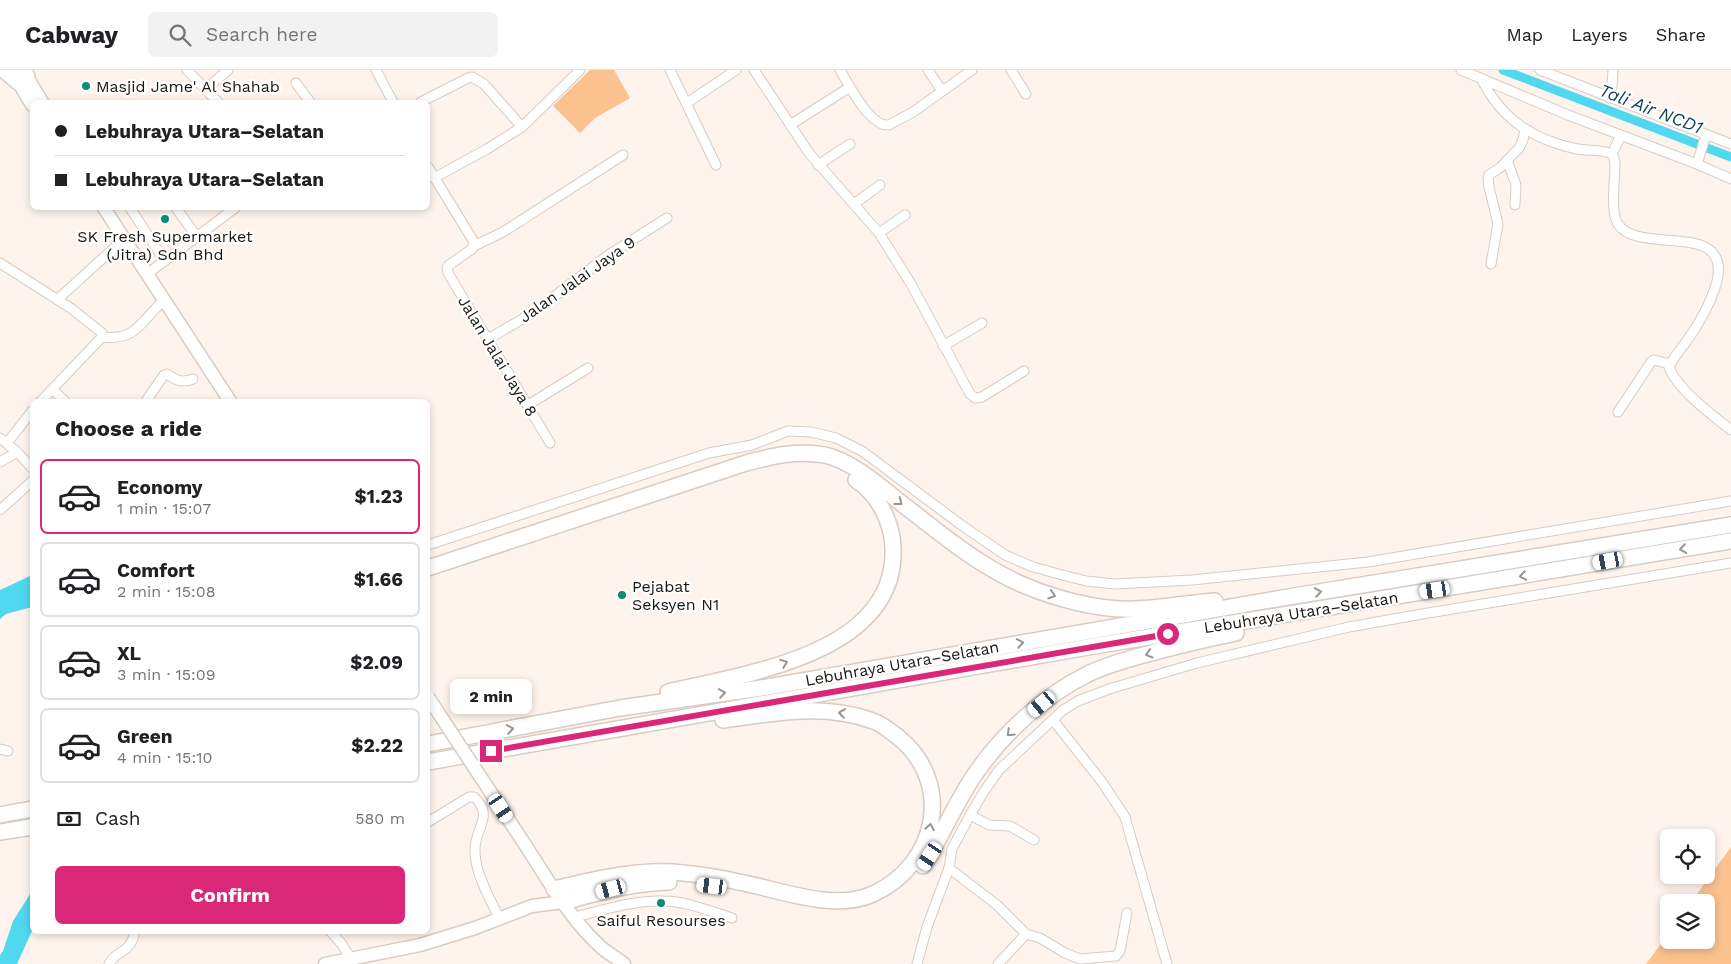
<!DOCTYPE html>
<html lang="en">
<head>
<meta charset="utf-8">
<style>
  body { margin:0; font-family:"Work Sans",sans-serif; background:#f2f2f2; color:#202124; height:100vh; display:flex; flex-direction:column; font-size:19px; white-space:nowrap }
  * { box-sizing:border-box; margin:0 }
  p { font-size:16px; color:#757577 }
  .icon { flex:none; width:28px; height:28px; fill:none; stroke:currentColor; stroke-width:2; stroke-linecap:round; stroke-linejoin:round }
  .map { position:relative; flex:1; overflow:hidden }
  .drawer { position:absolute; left:30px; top:329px; width:400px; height:535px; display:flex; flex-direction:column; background:#fff; border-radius:8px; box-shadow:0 2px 8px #0003 }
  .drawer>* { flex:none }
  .guide { position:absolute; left:30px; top:30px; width:400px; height:110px; border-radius:8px; box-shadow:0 2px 8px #0003; display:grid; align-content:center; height:110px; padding:0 25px; background:#fff }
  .buttons { position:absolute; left:1660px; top:759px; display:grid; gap:10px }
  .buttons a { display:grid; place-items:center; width:55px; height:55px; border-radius:8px; background:#fff; box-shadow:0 2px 8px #0003; font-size:25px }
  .end { position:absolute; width:22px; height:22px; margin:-11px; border:6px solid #db2777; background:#fff; box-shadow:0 0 0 2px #fff }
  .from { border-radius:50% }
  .bubble { position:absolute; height:35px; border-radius:8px; background:#fff; box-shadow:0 2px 8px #0003; font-size:16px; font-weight:700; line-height:35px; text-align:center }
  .car { position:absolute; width:15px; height:30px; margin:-15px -8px; border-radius:6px; box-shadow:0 0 4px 1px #0007; background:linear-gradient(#fff 24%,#345 0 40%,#fff 0 76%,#345 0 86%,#fff 0) }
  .guide b { display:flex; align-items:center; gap:18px; height:48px; font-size:19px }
  .guide b+b { border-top:1px solid #e0e0e0 }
  .guide i { width:12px; height:12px; background:#202124 }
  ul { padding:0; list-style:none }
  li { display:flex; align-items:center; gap:15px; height:75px; margin:0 10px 8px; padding:0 15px; border:2px solid #e0e0e0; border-radius:8px }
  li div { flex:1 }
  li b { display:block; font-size:19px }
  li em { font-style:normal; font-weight:700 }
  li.selected { border-color:#db2777 }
  li>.icon { width:45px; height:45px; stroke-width:1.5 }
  h2 { padding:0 25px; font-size:22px; line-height:60px }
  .pay { display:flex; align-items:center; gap:12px; height:55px; padding:0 25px; font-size:19px }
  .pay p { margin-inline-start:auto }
  .action { display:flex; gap:10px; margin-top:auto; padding:10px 25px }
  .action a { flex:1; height:58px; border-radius:8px; background:#db2777; color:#fff; font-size:20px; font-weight:700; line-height:58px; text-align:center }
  header { display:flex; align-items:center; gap:30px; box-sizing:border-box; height:70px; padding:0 25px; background:#fff; border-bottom:1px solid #e0e0e0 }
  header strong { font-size:24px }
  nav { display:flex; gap:28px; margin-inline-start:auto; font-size:18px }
  .search { width:350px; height:45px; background:#f2f2f2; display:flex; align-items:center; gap:12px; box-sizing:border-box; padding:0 18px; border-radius:8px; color:#757577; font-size:19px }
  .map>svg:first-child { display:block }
  .green { fill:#fbc18f }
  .water { fill:#50d8f0 }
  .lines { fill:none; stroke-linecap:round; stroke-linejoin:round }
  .canal { stroke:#50d8f0; stroke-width:9 }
  .street-casing { stroke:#d7ccc3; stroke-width:11 }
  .secondary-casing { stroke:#d7ccc3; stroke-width:15 }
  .highway-casing { stroke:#d7ccc3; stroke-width:18 }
  .street { stroke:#fff; stroke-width:9 }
  .secondary { stroke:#fff; stroke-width:12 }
  .highway { stroke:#fff; stroke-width:15 }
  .secondary-bridge-casing { stroke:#d7ccc3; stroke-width:15; stroke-linecap:butt }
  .secondary-bridge { stroke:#fff; stroke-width:12 }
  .oneway { stroke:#989694 }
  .route { stroke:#db2777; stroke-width:6 }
  .poi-dot { fill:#0f8d72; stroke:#fff; stroke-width:2 }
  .labels { text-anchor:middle; stroke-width:4.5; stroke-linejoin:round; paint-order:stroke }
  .poi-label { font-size:16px; fill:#1a1612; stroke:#fff; text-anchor:start }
  .street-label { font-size:16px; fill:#1a1612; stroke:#fff }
  .water-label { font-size:18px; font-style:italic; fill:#0b4852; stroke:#fff }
</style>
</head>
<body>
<header>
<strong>Cabway</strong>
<div class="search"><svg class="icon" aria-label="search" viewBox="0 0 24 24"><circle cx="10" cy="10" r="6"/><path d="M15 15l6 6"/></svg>Search here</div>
<nav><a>Map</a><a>Layers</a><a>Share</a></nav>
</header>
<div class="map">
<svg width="1731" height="894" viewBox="0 0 1731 894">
  <rect width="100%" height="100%" fill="#fef4ed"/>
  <g class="green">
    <polygon points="590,0 614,0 630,28 595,48 580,63 553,36"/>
    <polygon points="1731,777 1731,894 1646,894 1669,863 1669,870 1706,870 1706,832 1691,832"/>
  </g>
  <g class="water">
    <polygon points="32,505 32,537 6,544 0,549 0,520"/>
    <polygon points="32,821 32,861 17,894 0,894 0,885 3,881 13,851"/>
  </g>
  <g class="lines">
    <polyline class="canal" points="1503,0 1731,87"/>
    <defs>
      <g id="street">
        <polyline points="187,0 218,32"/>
        <polyline points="376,0 393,32"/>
        <polyline points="670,0 716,95"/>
        <polyline points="754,0 809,83 879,163 911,214 970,324 975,328 982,327 1024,301"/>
        <path d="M 840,0 C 849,15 870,57 889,55 L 913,42 L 972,0"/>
        <polyline points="928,0 942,21"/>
        <polyline points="1011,0 1026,24"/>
        <polyline points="1461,0 1568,45 1697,94 1731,109"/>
        <polyline points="1540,0 1731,74"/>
        <path d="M 1481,8 C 1501,49 1533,70 1577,79 C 1588,81 1601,79 1612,84 L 1614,88 L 1615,94 C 1615,109 1610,142 1618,154 C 1638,186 1731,149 1717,211 C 1712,231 1698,256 1686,272 C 1680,280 1673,288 1669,297 C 1676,318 1713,346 1731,360"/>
        <polyline points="296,13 310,32"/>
        <polyline points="206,19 228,0"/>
        <polyline points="1609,28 1612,16 1613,0"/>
        <polyline points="421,32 468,8 472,7 484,14 522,57"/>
        <polyline points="687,33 736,0"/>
        <polyline points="790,55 850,17"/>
        <polyline points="1612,84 1621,65"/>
        <polyline points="1507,90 1516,115 1515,135"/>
        <polyline points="1697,94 1706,65"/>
        <polyline points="818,95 850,74"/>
        <polyline points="428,97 474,172 472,179 449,195 447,198 448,203 550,373"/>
        <polyline points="434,108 487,79 522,57 580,0"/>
        <polyline points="854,134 880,115"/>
        <polyline points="130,138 165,191"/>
        <polyline points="176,138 197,167"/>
        <polyline points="879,163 905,145"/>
        <polyline points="474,176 503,162 623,85"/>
        <polyline points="0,193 72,239 102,263 102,267 41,331"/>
        <polyline points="1491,194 1498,154 1489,117 1488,108 1489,105 1501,97 1519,78 1523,70 1525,59"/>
        <polyline points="147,204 235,138"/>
        <polyline points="58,229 124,169"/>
        <path d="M 102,267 C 137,271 141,251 164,230"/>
        <polyline points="488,269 531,244 610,184 667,148"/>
        <polyline points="943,276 982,253"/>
        <polyline points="53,320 65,331"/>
        <path d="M 146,331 L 164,305 L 167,304 C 177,311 182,313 193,309"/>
        <polyline points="528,335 588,298"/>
        <polyline points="1618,342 1651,292 1654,290 1670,294"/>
        <polyline points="0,368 17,382 32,398"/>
        <polyline points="7,373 32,341"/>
        <polyline points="0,392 17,382"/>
        <polyline points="0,440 32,411"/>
        <polyline points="428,475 709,383 752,375 788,361 811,362 836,368 862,381 960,454 1005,485 1033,497 1066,506 1086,511 1115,514 1192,510 1368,492 1731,431"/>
        <polyline points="1053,650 1102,712 1125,747 1167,894"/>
        <polyline points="0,679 8,681"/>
        <polyline points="970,745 989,755 1010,756 1034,770"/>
        <path d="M 428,752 L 469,727 L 474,727 C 494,745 476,757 475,778 C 474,802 489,826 499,848"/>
        <polyline points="949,798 997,835 1026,864"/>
        <path d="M 575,847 C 603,840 634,830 663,831 C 686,831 710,841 732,848"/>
        <polyline points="330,861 341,873 351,889"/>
        <path d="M 109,894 C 117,878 130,886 135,861"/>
        <polyline points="917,894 927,857 949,798 952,779 970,745 983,723 999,700 1063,640 1078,631 1109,619 1197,593 1349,557 1422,544 1731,493"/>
        <polyline points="998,894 1026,864 1040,868 1065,883 1080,889 1116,886 1120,881 1127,843"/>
      </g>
      <g id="secondary">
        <polyline points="23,0 42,32"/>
        <polyline points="13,3 32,35"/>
        <polyline points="104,138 230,331"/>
        <path d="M 522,770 C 545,805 570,850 602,878 C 609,884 617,888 624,894"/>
        <polyline points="325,894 420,875 475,858 532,836 563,832"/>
      </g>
      <g id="highway">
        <polyline points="4,0 18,12"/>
        <polyline points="24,0 27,7"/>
        <path d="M 428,498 L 746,393 C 772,386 797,380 825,385 C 852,391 880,416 901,433 C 940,463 976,494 1021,514 C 1053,528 1100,541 1135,539 C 1162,538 1188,533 1215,531"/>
        <path d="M 668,622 C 745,604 898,584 893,477 C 892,451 877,423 856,410"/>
        <polyline points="428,674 620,638 761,618 1288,527 1731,455"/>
        <polyline points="428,692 1094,576 1731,471"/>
        <polyline points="0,745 32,739"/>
        <polyline points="0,762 32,757"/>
        <path d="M 923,796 C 943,765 956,730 978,700 C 1005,662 1044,626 1086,605 C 1101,597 1119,592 1136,587 C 1169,578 1202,570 1236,563"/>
        <path d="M 554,819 C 592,810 633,800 673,802 C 698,804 723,808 748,814 C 786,822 836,841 873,824 C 937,795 955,713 898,667 C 890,661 882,654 873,651 C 825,633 772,643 723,650"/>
        <path d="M 563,832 C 598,823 632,813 669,812"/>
      </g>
    </defs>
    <use href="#street" class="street-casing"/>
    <use href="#secondary" class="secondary-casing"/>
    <use href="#highway" class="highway-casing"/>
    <use href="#street" class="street"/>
    <use href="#secondary" class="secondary"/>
    <use href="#highway" class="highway"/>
    <defs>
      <polyline id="secondary-bridge" points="428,627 522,770"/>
    </defs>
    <use href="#secondary-bridge" class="secondary-bridge-casing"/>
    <use href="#secondary-bridge" class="secondary-bridge"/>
  </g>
  <defs><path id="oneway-chevron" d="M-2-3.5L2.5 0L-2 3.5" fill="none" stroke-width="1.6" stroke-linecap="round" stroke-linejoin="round" transform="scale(1.25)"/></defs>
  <g class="oneway">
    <use href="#oneway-chevron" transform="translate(899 432) rotate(38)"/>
    <use href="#oneway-chevron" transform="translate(1683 479) rotate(171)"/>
    <use href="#oneway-chevron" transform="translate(1523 506) rotate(170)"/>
    <use href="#oneway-chevron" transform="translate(1318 522) rotate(-9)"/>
    <use href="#oneway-chevron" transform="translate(1052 525) rotate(18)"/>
    <use href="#oneway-chevron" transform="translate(1020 573) rotate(-10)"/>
    <use href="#oneway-chevron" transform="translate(1149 584) rotate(164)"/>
    <use href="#oneway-chevron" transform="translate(784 593) rotate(-22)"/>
    <use href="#oneway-chevron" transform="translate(722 623) rotate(-8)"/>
    <use href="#oneway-chevron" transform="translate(842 643) rotate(-171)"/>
    <use href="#oneway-chevron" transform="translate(510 659) rotate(-10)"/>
    <use href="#oneway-chevron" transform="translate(1010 663) rotate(136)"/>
    <use href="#oneway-chevron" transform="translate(930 757) rotate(-80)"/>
  </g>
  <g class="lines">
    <polyline class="route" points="491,681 1168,564"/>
  </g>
  <g class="poi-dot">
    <circle cx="86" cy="16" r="5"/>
    <circle cx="165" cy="149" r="5"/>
    <circle cx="622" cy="525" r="5"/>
    <circle cx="661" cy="833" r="5"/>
  </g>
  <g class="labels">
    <g class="poi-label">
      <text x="96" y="22">Masjid Jame' Al Shahab</text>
      <text x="165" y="172" text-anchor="middle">SK Fresh Supermarket<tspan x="165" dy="18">(Jitra) Sdn Bhd</tspan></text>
      <text x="632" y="522">Pejabat<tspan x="632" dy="18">Seksyen N1</tspan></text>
      <text x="661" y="856" text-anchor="middle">Saiful Resourses</text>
    </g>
    <g class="street-label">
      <text transform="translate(577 209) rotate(-35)" y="6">Jalan Jalai Jaya 9</text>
      <text transform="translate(498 286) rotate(59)" y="6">Jalan Jalai Jaya 8</text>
      <text transform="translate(1301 542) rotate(-9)" y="6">Lebuhraya Utara–Selatan</text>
      <text transform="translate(902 593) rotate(-10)" y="6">Lebuhraya Utara–Selatan</text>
    </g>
    <g class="water-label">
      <text transform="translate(1651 39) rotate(21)" y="6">Tali Air NCD1</text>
    </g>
  </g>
</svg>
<div class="buttons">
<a><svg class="icon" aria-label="locate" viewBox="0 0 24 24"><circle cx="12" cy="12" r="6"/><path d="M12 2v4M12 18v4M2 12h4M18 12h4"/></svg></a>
<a><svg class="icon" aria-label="layers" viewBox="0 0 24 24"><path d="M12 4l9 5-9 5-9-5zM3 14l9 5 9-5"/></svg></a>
</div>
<i class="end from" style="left:1168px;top:564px"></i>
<i class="end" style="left:491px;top:681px"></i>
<div class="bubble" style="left:450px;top:609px;width:82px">2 min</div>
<i class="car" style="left:1608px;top:491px;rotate:260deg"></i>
<i class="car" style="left:1435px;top:520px;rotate:261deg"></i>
<i class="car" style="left:1042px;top:634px;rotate:230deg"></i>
<i class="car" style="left:501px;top:738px;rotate:147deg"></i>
<i class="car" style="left:930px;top:786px;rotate:213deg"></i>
<i class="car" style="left:712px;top:816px;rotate:277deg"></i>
<i class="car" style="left:611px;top:819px;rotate:255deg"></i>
<div class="guide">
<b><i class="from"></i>Lebuhraya Utara–Selatan</b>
<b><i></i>Lebuhraya Utara–Selatan</b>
</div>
<section class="drawer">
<h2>Choose a ride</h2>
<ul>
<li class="selected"><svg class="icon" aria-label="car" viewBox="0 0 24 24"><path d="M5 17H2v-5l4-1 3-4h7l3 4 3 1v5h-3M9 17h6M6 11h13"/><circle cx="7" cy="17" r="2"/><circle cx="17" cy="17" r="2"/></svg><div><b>Economy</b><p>1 min · 15:07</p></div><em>$1.23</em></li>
<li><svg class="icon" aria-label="car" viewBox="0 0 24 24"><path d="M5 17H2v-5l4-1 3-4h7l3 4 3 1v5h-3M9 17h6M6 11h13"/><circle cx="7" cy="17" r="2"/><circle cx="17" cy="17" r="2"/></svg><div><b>Comfort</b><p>2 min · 15:08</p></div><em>$1.66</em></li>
<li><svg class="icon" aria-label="car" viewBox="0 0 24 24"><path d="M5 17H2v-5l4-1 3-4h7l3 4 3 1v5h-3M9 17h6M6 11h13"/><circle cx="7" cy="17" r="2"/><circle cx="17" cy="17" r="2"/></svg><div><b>XL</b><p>3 min · 15:09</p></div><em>$2.09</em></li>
<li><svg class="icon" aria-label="car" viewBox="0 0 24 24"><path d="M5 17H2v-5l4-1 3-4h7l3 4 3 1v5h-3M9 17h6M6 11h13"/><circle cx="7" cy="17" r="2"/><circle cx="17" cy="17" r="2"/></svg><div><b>Green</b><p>4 min · 15:10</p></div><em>$2.22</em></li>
</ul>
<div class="pay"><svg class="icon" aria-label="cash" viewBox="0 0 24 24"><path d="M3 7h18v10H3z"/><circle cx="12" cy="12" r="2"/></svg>Cash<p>580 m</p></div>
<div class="action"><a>Confirm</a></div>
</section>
</div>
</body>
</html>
